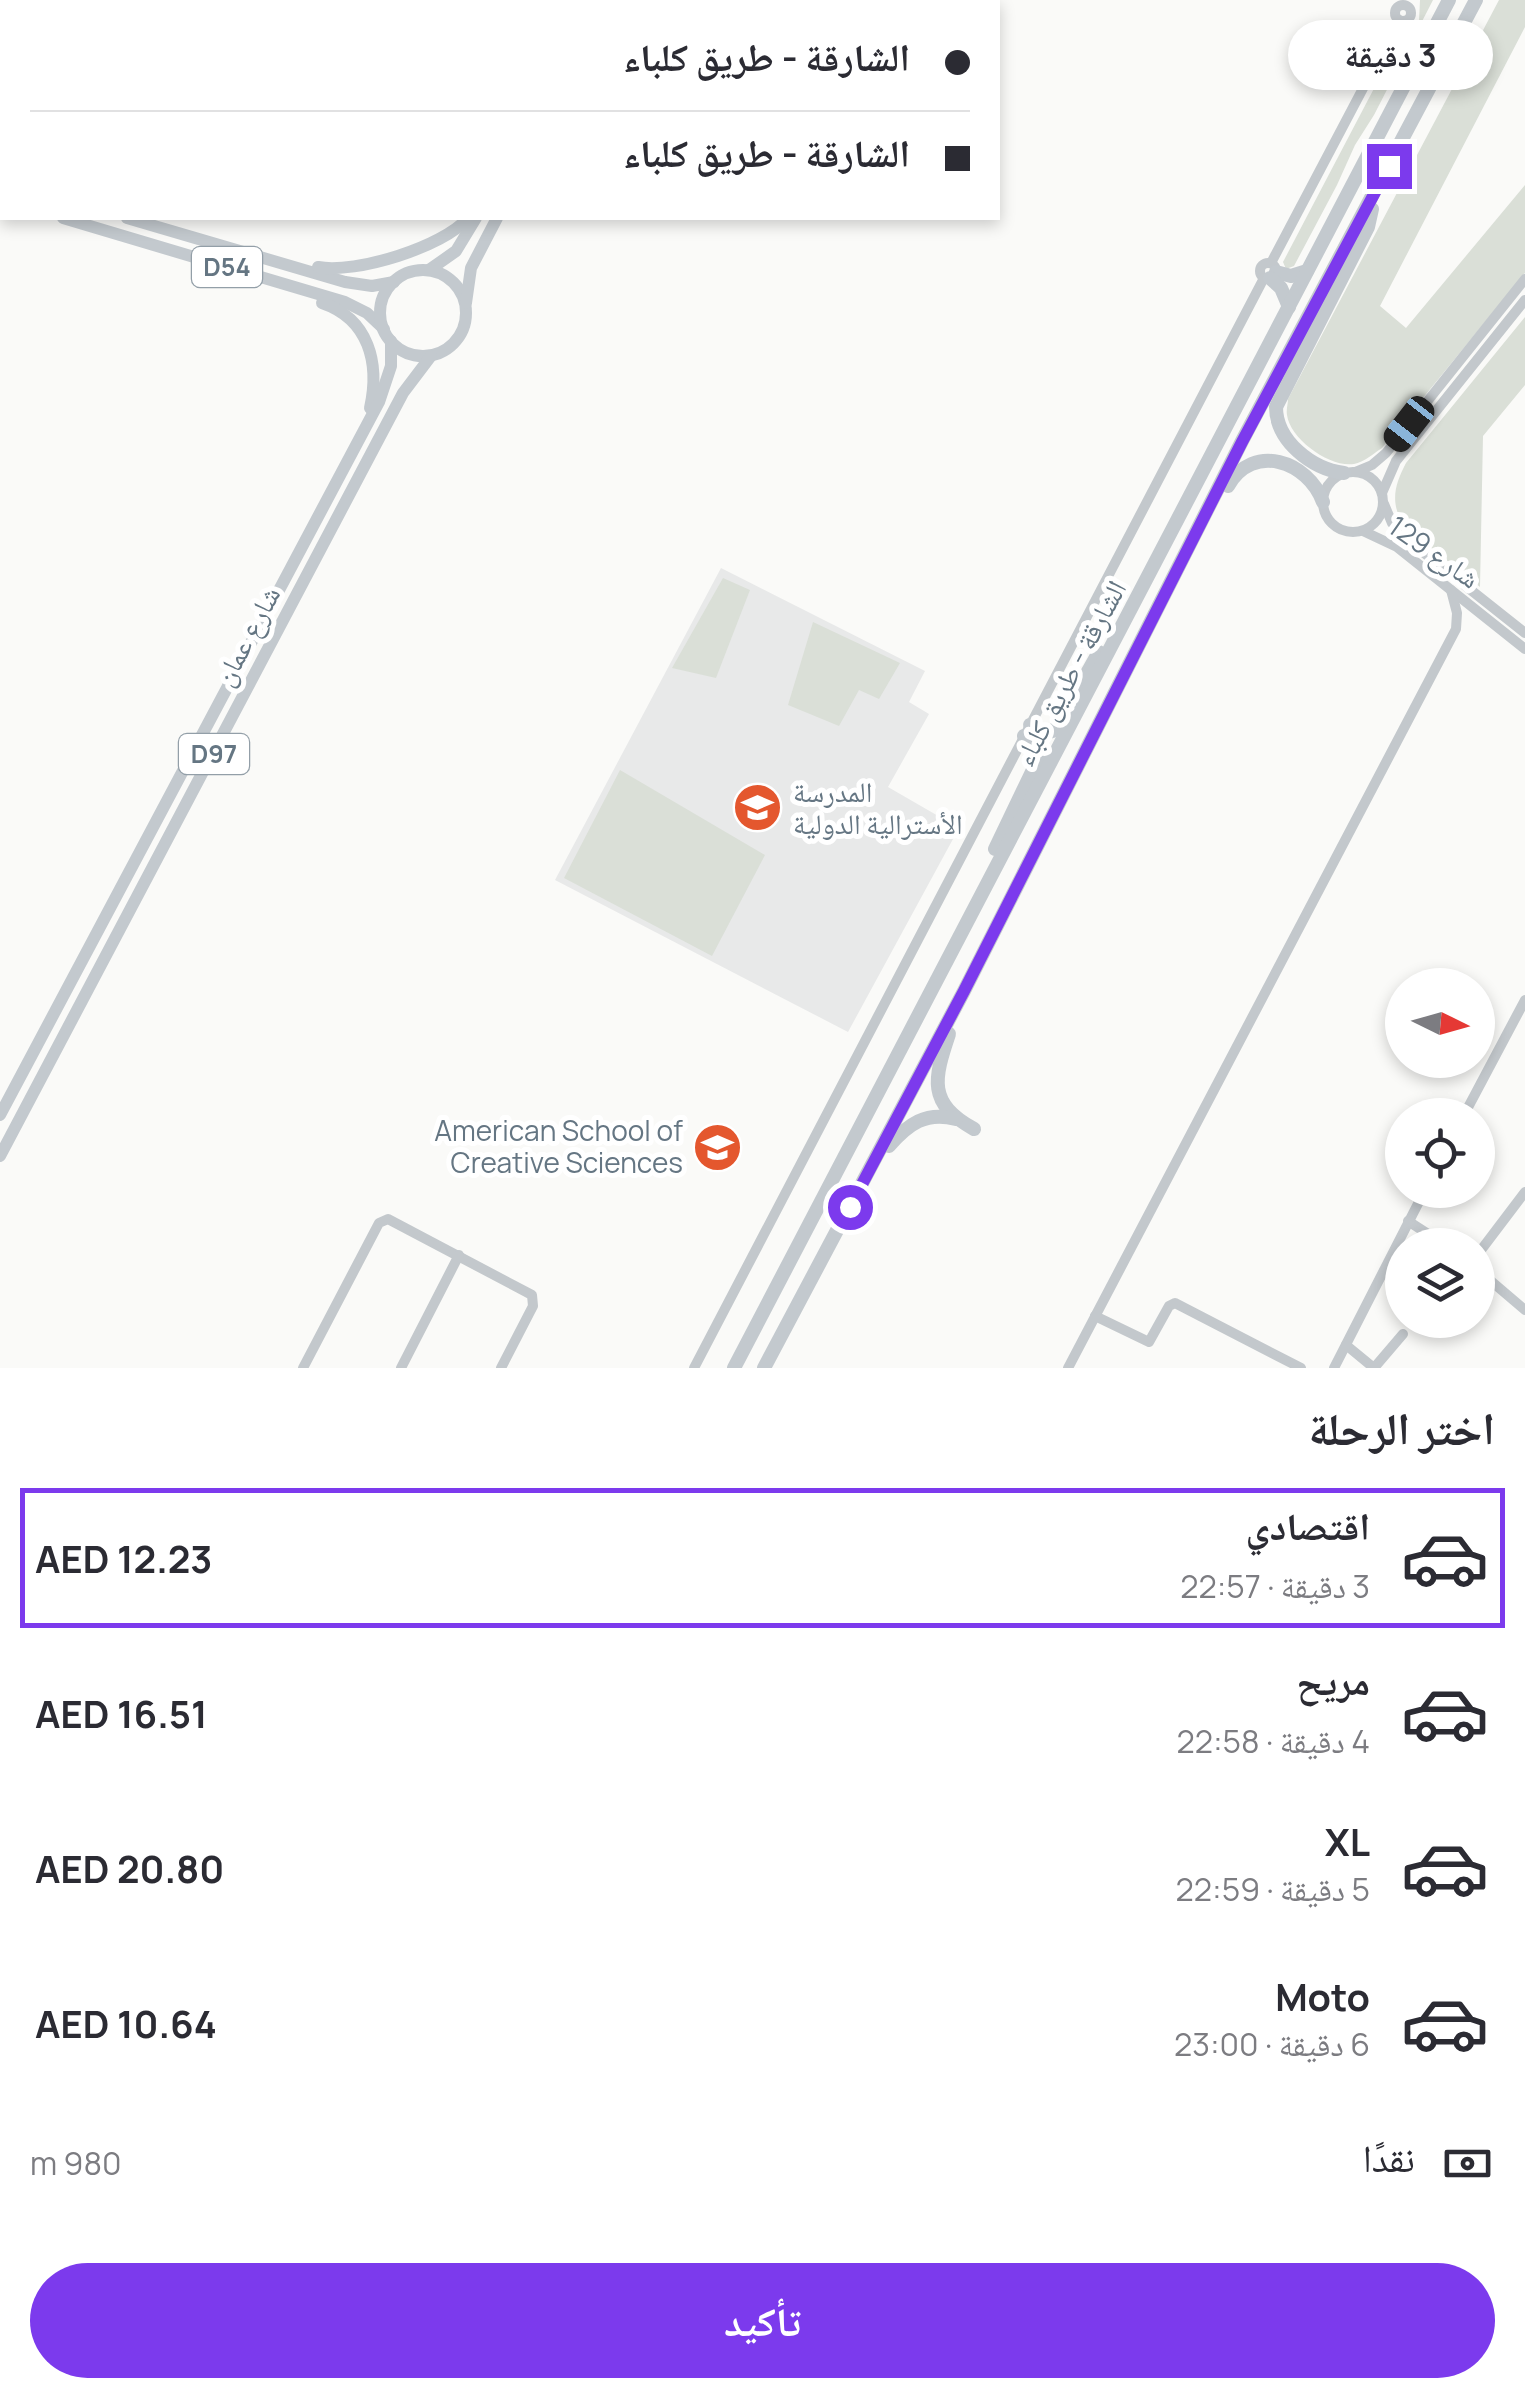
<!DOCTYPE html>
<html lang="ar">
<head>
<meta charset="utf-8">
<style>
  body { margin:0; font-family:Manrope,"Noto Naskh Arabic",sans-serif; background:#f2f2f3; color:#2b2b33; direction:rtl; height:100vh; display:flex; flex-direction:column; font-size:38px; white-space:nowrap }
  * { box-sizing:border-box; margin:0 }
  p { font-size:32px; color:#7c7c81 }
  .icon { flex:none; width:55px; height:55px; fill:none; stroke:currentColor; stroke-width:2; stroke-linecap:round; stroke-linejoin:round }
  .map { position:relative; height:1368px; overflow:hidden; direction:ltr }
  .sheet { display:flex; flex-direction:column; background:#fff; flex:1 }
  .sheet>* { flex:none }
  .guide { position:absolute; left:0px; top:0px; width:1000px; height:220px; box-shadow:0 5px 15px #0003; direction:rtl; display:grid; align-content:center; height:220px; padding:0 30px; background:#fff }
  .needle { width:65px; rotate:95deg }
  .tools { position:absolute; left:1385px; top:968px; display:grid; gap:20px }
  .tools a { display:grid; place-items:center; width:110px; height:110px; border-radius:50%; background:#fff; box-shadow:0 5px 15px #0003; font-size:50px }
  .end { position:absolute; width:45px; height:45px; margin:-22px; border:12px solid #7c3aed; background:#fff; box-shadow:0 0 0 5px #fff }
  .from { border-radius:50% }
  .bubble { position:absolute; height:70px; border-radius:35px; background:#fff; box-shadow:0 5px 15px #0003; font-size:32px; font-weight:700; line-height:70px; text-align:center; direction:rtl }
  .car { position:absolute; width:30px; height:60px; margin:-30px -15px; border-radius:12px; box-shadow:0 0 8px 2px #0007; background:linear-gradient(#222 24%,#8ab4d8 0 40%,#222 0 76%,#8ab4d8 0 86%,#222 0) }
  .guide b { display:flex; align-items:center; gap:35px; height:95px; font-size:38px }
  .guide b+b { border-top:2px solid #e1e1e2 }
  .guide i { width:25px; height:25px; background:#2b2b33 }
  ul { padding:0; list-style:none }
  li { display:flex; align-items:center; gap:30px; height:140px; margin:0 20px 15px; padding:0 10px; border:5px solid transparent; border-radius:0px }
  li div { flex:1 }
  li b { display:block; font-size:38px }
  li em { font-style:normal; font-weight:700 }
  li.selected { border-color:#7c3aed }
  li>.icon { width:90px; height:90px; stroke-width:1.5 }
  h2 { padding:0 30px; font-size:45px; line-height:120px }
  .pay { display:flex; align-items:center; gap:25px; height:110px; padding:0 30px; font-size:38px }
  .pay p { margin-inline-start:auto }
  .button { display:flex; gap:20px; margin-top:auto; padding:20px 30px }
  .button a { flex:1; height:115px; border-radius:60px; background:#7c3aed; color:#fff; font-size:40px; font-weight:700; line-height:115px; text-align:center }
  .map>svg:first-child { display:block }
  .built { fill:#e8e9e9 }
  .green { fill:#dadfd7 }
  .lines { fill:none; stroke-linecap:round; stroke-linejoin:round }
  .minor { stroke:#c3c8cc; stroke-width:10 }
  .major { stroke:#c3c9ce; stroke-width:12 }
  .highway { stroke:#c3c9ce; stroke-width:14 }
  .route { stroke:#7c3aed; stroke-width:12 }
  .labels { text-anchor:middle; stroke-width:10; stroke-linejoin:round; paint-order:stroke }
  .shield { fill:#fff; stroke:#939fa8; stroke-width:2.5 }
  .shield-label { font-size:25px; font-weight:bold; fill:#657683 }
  .street-label { font-size:28px; fill:#657683; stroke:#fff }
  .poi-label { font-size:28px; fill:#657683; stroke:#fff; text-anchor:start }
</style>
</head>
<body>
<div class="map">
<svg width="1525" height="1368" viewBox="0 0 1525 1368">
  <rect width="100%" height="100%" fill="#fafaf8"/>
  <polygon class="built" points="721,568 925,671 909,702 929,714 888,787 959,828 848,1032 555,880"/>
  <g class="green">
    <polygon points="1420,0 1433,0 1374,115 1355,145 1337,185 1294,266 1286,269 1283,262 1401,37 1419,22"/>
    <path d="M 1499,0 L 1525,0 L 1525,27 L 1380,306 L 1406,328 L 1525,185 L 1525,273 L 1382,448 C 1373,454 1364,462 1354,464 C 1330,468 1290,439 1287,415 C 1286,410 1288,404 1288,399 Z"/>
    <path d="M 1525,317 L 1525,385 L 1483,436 L 1480,587 L 1404,526 C 1390,503 1394,486 1406,463 Z"/>
    <polygon points="723,578 750,590 716,678 672,668"/>
    <polygon points="813,622 900,663 879,699 859,690 839,726 788,705"/>
    <polygon points="620,770 765,855 712,956 564,878"/>
  </g>
  <g class="lines">
    <g class="minor">
      <polyline points="381,0 385,2"/>
      <polyline points="56,2 57,0"/>
      <polyline points="222,2 229,0"/>
      <polyline points="483,2 484,0"/>
      <circle cx="1403" cy="13" r="8"/>
      <polyline points="0,83 2,84"/>
      <circle cx="1268" cy="271" r="8"/>
      <polyline points="1271,263 1399,20"/>
      <circle cx="1353" cy="502" r="30"/>
      <polyline points="1355,472 1372,465 1386,453 1525,279"/>
      <polyline points="1382,493 1396,461 1525,300"/>
      <polyline points="1384,504 1392,523 1404,537 1525,633"/>
      <polyline points="1363,531 1397,547 1525,649"/>
      <polyline points="1464,1115 1525,1000"/>
      <polyline points="1408,1221 1445,1245"/>
      <polyline points="1478,1254 1525,1192"/>
      <polyline points="1478,1270 1525,1310"/>
      <polyline points="1095,1316 1149,1342 1169,1306 1175,1303 1301,1368"/>
      <polyline points="1346,1345 1374,1368"/>
      <polyline points="303,1368 379,1223 388,1219 532,1295 533,1306 501,1368"/>
      <polyline points="401,1368 459,1255"/>
      <polyline points="694,1368 1264,278"/>
      <polyline points="1068,1368 1456,629 1457,613 1451,590"/>
      <polyline points="1334,1368 1425,1190"/>
      <polyline points="1374,1368 1403,1334"/>
    </g>
    <g class="major">
      <polyline points="589,2 590,0"/>
      <polyline points="609,2 611,0"/>
      <polyline points="0,180 2,180"/>
      <polyline points="0,199 2,199"/>
      <polyline points="63,218 345,302 367,313 384,329"/>
      <polyline points="127,218 345,282 372,286 394,282"/>
      <path d="M 318,267 C 356,274 443,247 468,218"/>
      <polyline points="429,270 456,251 476,218"/>
      <circle cx="423" cy="313" r="43"/>
      <path d="M 322,303 C 369,319 380,363 370,408"/>
      <polyline points="466,303 471,268 497,218"/>
      <polyline points="0,1115 379,402 391,366 391,341"/>
      <polyline points="0,1156 403,393 431,356"/>
    </g>
    <g class="highway">
      <polyline points="1276,272 1291,276 1307,271"/>
      <polyline points="1270,278 1281,288 1289,307"/>
      <path d="M 1344,473 C 1312,469 1276,441 1276,407 L 1368,227 L 1372,209"/>
      <path d="M 1228,486 C 1253,442 1308,461 1323,502"/>
      <polyline points="1030,725 1046,733 1055,730 1099,652"/>
      <polyline points="995,849 1042,751 1038,743 1024,736"/>
      <path d="M 949,1034 C 934,1079 927,1103 974,1129"/>
      <path d="M 889,1146 C 908,1124 926,1111 956,1119"/>
      <polyline points="734,1368 1449,0"/>
      <polyline points="764,1368 964,991 1242,441 1476,0"/>
    </g>
  </g>
  <g class="lines">
    <polyline class="route" points="850,1207 964,991 1242,442 1389,166"/>
  </g>
  <defs>
    <symbol id="school-disc" viewBox="-11 -11 22 22"><circle r="9.5" fill="#e4572e" stroke="#fff"/><path d="M0-5L7-2L0 1L-7-2ZM-4 1L0 2.5L4 1V4Q0 6-4 4Z" fill="#fff"/></symbol>
  </defs>
  <g fill-rule="evenodd">
    <use href="#school-disc" x="730" y="780" width="55" height="55"/>
    <use href="#school-disc" x="690" y="1120" width="55" height="55"/>
  </g>
  <g class="labels">
    <g class="shield">
      <rect x="192" y="247" width="70" height="40" rx="8"/>
      <rect x="179" y="734" width="70" height="40" rx="8"/>
    </g>
    <g class="shield-label">
      <text x="227" y="276">D54</text>
      <text x="214" y="763">D97</text>
    </g>
    <g class="street-label">
      <text transform="translate(1434 552) rotate(35)" y="10">شارع 129</text>
      <text transform="translate(247 636) rotate(-62)" y="10">شارع عمان</text>
      <text transform="translate(1070 673) rotate(-62)" y="10">الشارقة - طريق كلباء</text>
    </g>
    <g class="poi-label">
      <text x="793" y="802">المدرسة<tspan x="793" dy="32">الأسترالية الدولية</tspan></text>
      <text x="683" y="1141" text-anchor="end">American School of<tspan x="683" dy="32">Creative Sciences</tspan></text>
    </g>
  </g>
</svg>
<div class="tools">
<a><svg class="needle" viewBox="-14 -14 28 28"><path d="M0-13l5 13h-10z" fill="#e53935"/><path d="M0 13l5-13h-10z" fill="#7c7c81"/></svg></a>
<a><svg class="icon" aria-label="locate" viewBox="0 0 24 24"><circle cx="12" cy="12" r="6"/><path d="M12 2v4M12 18v4M2 12h4M18 12h4"/></svg></a>
<a><svg class="icon" aria-label="layers" viewBox="0 0 24 24"><path d="M12 4l9 5-9 5-9-5zM3 14l9 5 9-5"/></svg></a>
</div>
<i class="end from" style="left:850px;top:1207px"></i>
<i class="end" style="left:1389px;top:166px"></i>
<div class="bubble" style="left:1288px;top:20px;width:205px">3 دقيقة</div>
<i class="car" style="left:1409px;top:424px;rotate:218deg"></i>
<div class="guide">
<b><i class="from"></i>الشارقة - طريق كلباء</b>
<b><i></i>الشارقة - طريق كلباء</b>
</div>
</div>
<section class="sheet">
<h2>اختر الرحلة</h2>
<ul>
<li class="selected"><svg class="icon" aria-label="car" viewBox="0 0 24 24"><path d="M5 17H2v-5l4-1 3-4h7l3 4 3 1v5h-3M9 17h6M6 11h13"/><circle cx="7" cy="17" r="2"/><circle cx="17" cy="17" r="2"/></svg><div><b>اقتصادي</b><p>3 دقيقة · 22:57</p></div><em>AED 12.23</em></li>
<li><svg class="icon" aria-label="car" viewBox="0 0 24 24"><path d="M5 17H2v-5l4-1 3-4h7l3 4 3 1v5h-3M9 17h6M6 11h13"/><circle cx="7" cy="17" r="2"/><circle cx="17" cy="17" r="2"/></svg><div><b>مريح</b><p>4 دقيقة · 22:58</p></div><em>AED 16.51</em></li>
<li><svg class="icon" aria-label="car" viewBox="0 0 24 24"><path d="M5 17H2v-5l4-1 3-4h7l3 4 3 1v5h-3M9 17h6M6 11h13"/><circle cx="7" cy="17" r="2"/><circle cx="17" cy="17" r="2"/></svg><div><b>XL</b><p>5 دقيقة · 22:59</p></div><em>AED 20.80</em></li>
<li><svg class="icon" aria-label="car" viewBox="0 0 24 24"><path d="M5 17H2v-5l4-1 3-4h7l3 4 3 1v5h-3M9 17h6M6 11h13"/><circle cx="7" cy="17" r="2"/><circle cx="17" cy="17" r="2"/></svg><div><b>Moto</b><p>6 دقيقة · 23:00</p></div><em>AED 10.64</em></li>
</ul>
<div class="pay"><svg class="icon" aria-label="cash" viewBox="0 0 24 24"><path d="M3 7h18v10H3z"/><circle cx="12" cy="12" r="2"/></svg>نقدًا<p>980 m</p></div>
<div class="button"><a>تأكيد</a></div>
</section>
</body>
</html>
